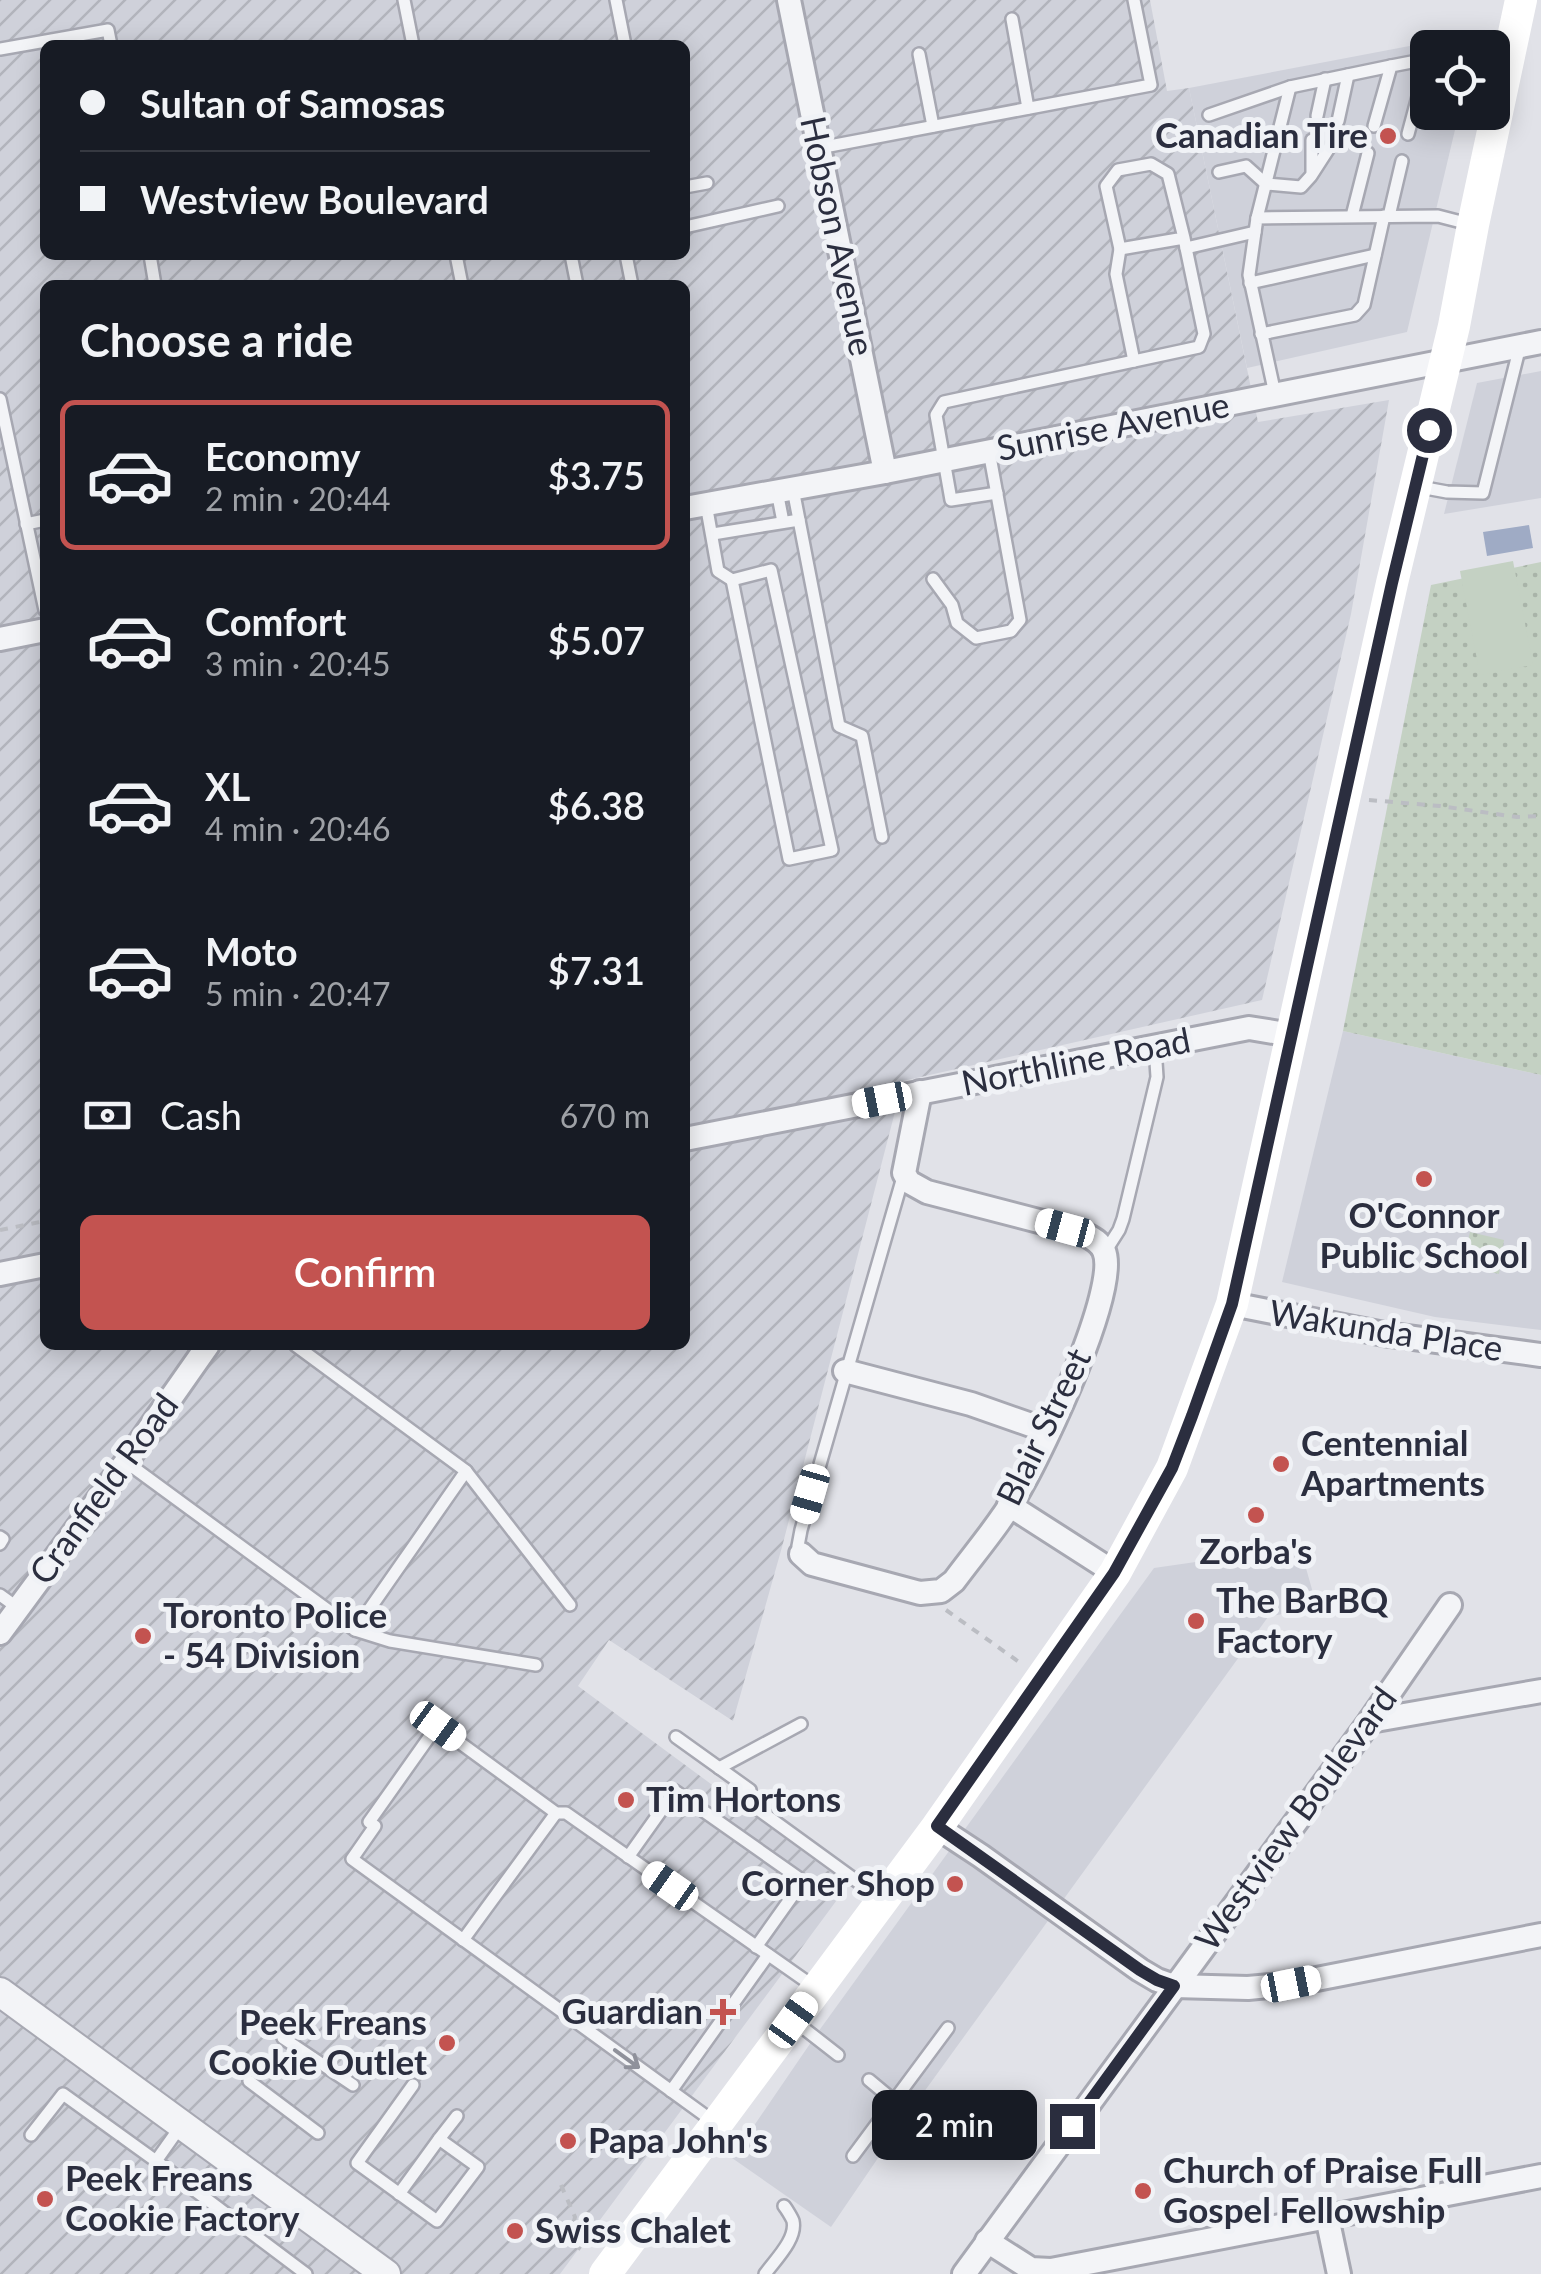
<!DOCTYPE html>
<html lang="en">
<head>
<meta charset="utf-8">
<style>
  body { margin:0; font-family:Lato,sans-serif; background:#242831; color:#f1f3f6; height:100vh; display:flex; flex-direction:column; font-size:38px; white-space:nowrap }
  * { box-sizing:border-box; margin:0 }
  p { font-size:32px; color:#9ea1a6 }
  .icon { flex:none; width:55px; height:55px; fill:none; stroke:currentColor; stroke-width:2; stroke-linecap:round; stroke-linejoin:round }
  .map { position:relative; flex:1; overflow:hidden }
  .sheet { position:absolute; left:40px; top:280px; width:650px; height:1070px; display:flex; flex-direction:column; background:#171b24; border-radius:15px; box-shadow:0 5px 25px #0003 }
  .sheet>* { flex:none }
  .guide { position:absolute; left:40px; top:40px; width:650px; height:220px; border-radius:15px; box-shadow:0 5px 25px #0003; display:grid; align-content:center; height:220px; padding:0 40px; background:#171b24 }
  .controls { position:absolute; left:1410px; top:30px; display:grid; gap:20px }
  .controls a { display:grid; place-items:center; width:100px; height:100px; border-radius:15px; background:#171b24; box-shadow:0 5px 25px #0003; font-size:50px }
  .end { position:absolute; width:45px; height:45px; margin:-22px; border:12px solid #2b2e3f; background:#fff; box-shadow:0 0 0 5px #fff }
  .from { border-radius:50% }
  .bubble { position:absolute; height:70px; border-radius:15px; background:#171b24; box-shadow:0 5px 25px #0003; font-size:32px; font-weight:600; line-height:70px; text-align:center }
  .car { position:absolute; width:30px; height:60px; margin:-30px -15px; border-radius:12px; box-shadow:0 0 8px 2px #0007; background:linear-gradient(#fff 24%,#345 0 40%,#fff 0 76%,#345 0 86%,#fff 0) }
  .guide b { display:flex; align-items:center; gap:35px; height:95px; font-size:38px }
  .guide b+b { border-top:2px solid #363941 }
  .guide i { width:25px; height:25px; background:#f1f3f6 }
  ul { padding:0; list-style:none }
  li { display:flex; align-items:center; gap:30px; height:150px; margin:0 20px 15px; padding:0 20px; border:5px solid transparent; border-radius:15px }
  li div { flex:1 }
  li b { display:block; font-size:38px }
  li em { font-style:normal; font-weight:600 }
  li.selected { border-color:#c35350 }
  li>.icon { width:90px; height:90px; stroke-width:1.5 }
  h2 { padding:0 40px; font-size:45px; line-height:120px }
  .pay { display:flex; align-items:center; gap:25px; height:110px; padding:0 40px; font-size:38px }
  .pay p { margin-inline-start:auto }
  .primary-button { display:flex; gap:20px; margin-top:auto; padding:20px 40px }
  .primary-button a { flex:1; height:115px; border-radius:15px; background:#c35350; color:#fff; font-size:40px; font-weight:600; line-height:115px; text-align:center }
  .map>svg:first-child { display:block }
  .built { fill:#cfd1da }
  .industrial { fill:url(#industrial-furrows); fill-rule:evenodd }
  .grass { fill:url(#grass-dots) }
  .garden { fill:#c4d1c3 }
  .water { fill:#9fabc5 }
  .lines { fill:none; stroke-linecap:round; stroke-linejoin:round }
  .service-casing { stroke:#a7a8b2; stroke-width:16 }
  .minor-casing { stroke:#a7a8b2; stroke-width:28 }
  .tertiary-casing { stroke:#a7a8b2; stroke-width:32 }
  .path { stroke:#bbbdc3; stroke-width:4; stroke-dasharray:8 8; stroke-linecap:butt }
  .service { stroke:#f3f4f7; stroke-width:11 }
  .minor { stroke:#f3f4f7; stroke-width:22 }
  .tertiary { stroke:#f3f4f7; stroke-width:28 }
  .secondary { stroke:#fff; stroke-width:32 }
  .oneway { stroke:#8f919b }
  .route { stroke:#2b2e3f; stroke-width:12 }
  .poi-dot { fill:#c35350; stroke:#f0f2f6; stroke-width:4 }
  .labels { text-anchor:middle; stroke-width:10; stroke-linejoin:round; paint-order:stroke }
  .poi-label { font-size:35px; font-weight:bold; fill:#2b2e3f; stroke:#f0f2f6; text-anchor:start }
  .street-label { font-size:35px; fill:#2b2e3f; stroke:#f0f2f6 }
</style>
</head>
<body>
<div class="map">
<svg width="1541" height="2274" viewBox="0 0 1541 2274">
  <defs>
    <pattern id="industrial-furrows" width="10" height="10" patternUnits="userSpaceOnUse" patternTransform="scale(2.5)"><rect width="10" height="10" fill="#cfd1da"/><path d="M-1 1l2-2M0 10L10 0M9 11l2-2" fill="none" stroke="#b2b4bc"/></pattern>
    <pattern id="grass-dots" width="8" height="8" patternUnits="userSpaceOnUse" patternTransform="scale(2.5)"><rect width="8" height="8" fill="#c4d1c3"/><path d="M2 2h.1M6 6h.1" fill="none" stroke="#a9b4a9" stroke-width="1.8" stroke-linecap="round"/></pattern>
  </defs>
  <rect width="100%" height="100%" fill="#e1e2e8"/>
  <g class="built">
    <polygon points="1478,33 1474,47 1428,48 1428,112 1459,113 1407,332 1247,368 1189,88"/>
    <polygon points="1541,371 1541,498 1444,514 1477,383"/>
    <polygon points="1343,1031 1541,1075 1541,1330 1435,1317 1282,1282"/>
    <polygon points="1300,1547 1317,1607 1268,1617 908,2114 831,2227 732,2158 818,2032 1154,1568"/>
  </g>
  <path class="industrial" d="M 0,0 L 1150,0 L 1167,91 L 1189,88 L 1258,422 L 1389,400 L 1351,614 L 1262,1000 L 903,1081 L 782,1547 L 733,1721 L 609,1640 L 578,1686 L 848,1885 L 560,2274 L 0,2274 ZM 45,45 L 685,45 L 685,255 L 45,255 ZM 45,285 L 685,285 L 685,1345 L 45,1345 Z"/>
  <g class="grass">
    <polygon points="1541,562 1541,1075 1343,1031 1431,585"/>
    <polygon points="1470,1232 1504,1240 1499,1274 1462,1265"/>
  </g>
  <polygon class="garden" points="1513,561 1533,665 1480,675 1460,571"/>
  <polygon class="water" points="1529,525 1533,548 1487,556 1483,532"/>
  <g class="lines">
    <defs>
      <g id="service">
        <polyline points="404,0 413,45"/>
        <polyline points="616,0 625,45"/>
        <polyline points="1012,19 1028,108"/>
        <polyline points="0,49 108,30 111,45"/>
        <polyline points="919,54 933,126"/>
        <polyline points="1209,115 1290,87 1391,66"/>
        <polyline points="1317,116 1325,79"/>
        <polyline points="1338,121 1348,75"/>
        <polyline points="1374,126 1391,66 1427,59"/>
        <polyline points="1408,134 1428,59"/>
        <polyline points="819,148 1151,85 1134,0"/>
        <polyline points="1219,172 1246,166 1266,184 1301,187 1311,176 1331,145"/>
        <polyline points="1312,172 1312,140"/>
        <polyline points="685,187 707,183"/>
        <polyline points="1352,216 1368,153"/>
        <polyline points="1389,216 1402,161"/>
        <polyline points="1257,218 1290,87"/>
        <polyline points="685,227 778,206"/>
        <polyline points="1184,238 1120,249 1106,186 1118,170 1151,164 1168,174 1184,238 1186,248 1255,232"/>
        <polyline points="1120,249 1116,274 1134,361"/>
        <polyline points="150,255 155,285"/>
        <polyline points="456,255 462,285"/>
        <polyline points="571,255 577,285"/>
        <polyline points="626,255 632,285"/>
        <polyline points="1250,283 1375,255"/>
        <polyline points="1261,334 1355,315 1364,305 1384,216"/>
        <polyline points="1275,394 1249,275 1257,218 1438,216 1469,224"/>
        <polyline points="0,399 45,610"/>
        <polyline points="1420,487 1447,492 1483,493 1520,346"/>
        <polyline points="793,489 839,726 862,736 882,837"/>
        <polyline points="777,491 783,522"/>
        <polyline points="997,493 951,500 936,415 944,402 1199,347 1204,334 1186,248"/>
        <polyline points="706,504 718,571 732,580"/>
        <polyline points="26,524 45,520"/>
        <polyline points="713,534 799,520"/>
        <polygon points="771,570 832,850 789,859 732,580"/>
        <polyline points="933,579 952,605 957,623 976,638 1011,631 1020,620 989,451"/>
        <polyline points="1105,1252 1119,1230 1123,1219 1157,1077 1155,1047"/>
        <polyline points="126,1462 355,1630 466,1471 295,1345"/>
        <polyline points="466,1471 570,1605"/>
        <polyline points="0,1537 3,1539 0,1544"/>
        <polyline points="801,1554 798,1546 801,1530 903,1177"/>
        <polyline points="0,1595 18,1608"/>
        <polyline points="355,1630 390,1641 536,1665"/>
        <polyline points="676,1737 750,1790 748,1802 880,1898"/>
        <polyline points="719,1768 801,1724"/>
        <polyline points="628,1857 675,1791 803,1881 756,1947"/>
        <polyline points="463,1940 556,1813"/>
        <polyline points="797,2023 838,2055"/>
        <polyline points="283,2038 353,2085"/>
        <polyline points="869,2080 893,2100"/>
        <polyline points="249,2081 318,2133"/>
        <polyline points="413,2085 357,2163 437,2221 478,2167 439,2139 457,2116"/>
        <polyline points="671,2091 768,1955"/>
        <polyline points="714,2122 352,1859 375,1826 369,1822 437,1726 556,1813 566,1813 813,1986"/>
        <polyline points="31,2135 63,2094 156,2161 180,2127"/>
        <polyline points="853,2156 948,2028"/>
        <polyline points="156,2161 306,2274"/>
        <polyline points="399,2194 439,2139"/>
        <path d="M 765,2274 C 775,2260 797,2239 793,2221 C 792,2218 786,2208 784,2206"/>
      </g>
      <g id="minor">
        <polyline points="789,0 885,472"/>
        <polyline points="685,508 885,472 1541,342"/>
        <polyline points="0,639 45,630"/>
        <polyline points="685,1139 1249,1028 1292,1035"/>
        <polyline points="0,1274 45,1265"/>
        <polyline points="1232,1304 1384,1334 1541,1355"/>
        <polyline points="845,1371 971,1404 1048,1431"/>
        <polyline points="1009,1505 1115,1573"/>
        <path d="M 801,1554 L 812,1564 L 920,1593 L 941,1591 L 954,1581 C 977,1550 1003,1520 1021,1487 C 1043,1449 1120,1288 1104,1251 C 1100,1241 1090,1237 1081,1232 L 927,1192 L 909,1182 L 904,1173 L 920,1092"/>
        <polyline points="0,1633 126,1462 208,1345"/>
        <polyline points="1370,1721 1541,1691"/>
        <polyline points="937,1827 981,1856 1140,1970 1157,1980 1174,1986 1248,1988 1291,1984 1541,1935"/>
        <polyline points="1327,2217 1339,2274"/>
        <polyline points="987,2241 1031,2269 1051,2270 1541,2176"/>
        <polyline points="964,2274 1370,1721 1450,1605"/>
      </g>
      <polyline id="tertiary" points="0,1992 386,2274"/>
    </defs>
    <use href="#service" class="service-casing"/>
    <use href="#minor" class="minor-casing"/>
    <use href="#tertiary" class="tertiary-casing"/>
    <g class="path">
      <polyline points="1369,800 1440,806 1517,817 1541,816"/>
      <polyline points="0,1230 45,1221"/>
      <polyline points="946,1610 1019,1662"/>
      <polyline points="561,2185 575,2217 570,2237 574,2244 587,2254"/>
    </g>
    <use href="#service" class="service"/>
    <use href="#minor" class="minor"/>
    <use href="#tertiary" class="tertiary"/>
    <polyline class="secondary" points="605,2274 937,1827 1115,1573 1172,1468 1232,1304 1392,583 1454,326 1473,225 1521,0"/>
  </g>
  <defs><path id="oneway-shaft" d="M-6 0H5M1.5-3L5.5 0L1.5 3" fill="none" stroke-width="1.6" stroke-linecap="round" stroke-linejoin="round" transform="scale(2.5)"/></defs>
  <use class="oneway" href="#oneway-shaft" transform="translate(627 2059) rotate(36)"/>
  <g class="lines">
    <polyline class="route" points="1072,2126 1174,1986 1157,1980 1140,1970 937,1826 1114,1573 1172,1468 1192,1416 1232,1304 1392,583 1429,430"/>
  </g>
  <g class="poi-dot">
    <circle cx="1388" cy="136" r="10"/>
    <circle cx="1424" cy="1179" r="10"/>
    <circle cx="1281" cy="1464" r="10"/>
    <circle cx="1256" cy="1515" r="10"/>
    <circle cx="1196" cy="1621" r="10"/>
    <circle cx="143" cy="1636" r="10"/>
    <circle cx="626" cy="1800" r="10"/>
    <circle cx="955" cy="1884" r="10"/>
    <path d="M718 1997h10v10h10v10h-10v10h-10v-10h-10v-10h10z"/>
    <circle cx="447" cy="2043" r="10"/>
    <circle cx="568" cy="2141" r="10"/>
    <circle cx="1143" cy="2191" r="10"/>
    <circle cx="45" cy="2199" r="10"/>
    <circle cx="515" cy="2231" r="10"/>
  </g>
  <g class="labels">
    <g class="poi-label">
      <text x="1368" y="148" text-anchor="end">Canadian Tire</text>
      <text x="1424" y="1228" text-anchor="middle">O'Connor<tspan x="1424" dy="40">Public School</tspan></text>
      <text x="1301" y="1456">Centennial<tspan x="1301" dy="40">Apartments</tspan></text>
      <text x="1256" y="1564" text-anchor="middle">Zorba's</text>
      <text x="1216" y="1613">The BarBQ<tspan x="1216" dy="40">Factory</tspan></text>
      <text x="163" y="1628">Toronto Police<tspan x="163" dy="40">- 54 Division</tspan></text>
      <text x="646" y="1812">Tim Hortons</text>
      <text x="935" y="1896" text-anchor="end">Corner Shop</text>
      <text x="703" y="2024" text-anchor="end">Guardian</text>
      <text x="427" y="2035" text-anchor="end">Peek Freans<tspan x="427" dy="40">Cookie Outlet</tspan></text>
      <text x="588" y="2153">Papa John's</text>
      <text x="1163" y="2183">Church of Praise Full<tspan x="1163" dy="40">Gospel Fellowship</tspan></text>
      <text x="65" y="2191">Peek Freans<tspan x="65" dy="40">Cookie Factory</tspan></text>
      <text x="535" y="2243">Swiss Chalet</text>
    </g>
    <g class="street-label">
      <text transform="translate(837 236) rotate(78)" y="12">Hobson Avenue</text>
      <text transform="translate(1113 427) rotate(-11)" y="12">Sunrise Avenue</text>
      <text transform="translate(1076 1062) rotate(-11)" y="12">Northline Road</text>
      <text transform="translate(1386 1331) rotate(9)" y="12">Wakunda Place</text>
      <text transform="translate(1044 1427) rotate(-64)" y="12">Blair Street</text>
      <text transform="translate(104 1489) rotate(-54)" y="12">Cranfield Road</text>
      <text transform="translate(1296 1819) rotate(-54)" y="12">Westview Boulevard</text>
    </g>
  </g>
</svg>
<div class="controls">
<a><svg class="icon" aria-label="locate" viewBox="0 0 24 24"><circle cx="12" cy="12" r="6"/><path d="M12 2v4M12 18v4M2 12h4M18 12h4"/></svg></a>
</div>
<i class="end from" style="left:1429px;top:430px"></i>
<i class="end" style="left:1072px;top:2126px"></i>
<div class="bubble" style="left:872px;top:2090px;width:165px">2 min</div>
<i class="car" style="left:882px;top:1100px;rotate:259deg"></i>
<i class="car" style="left:1065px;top:1228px;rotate:285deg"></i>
<i class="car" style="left:810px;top:1494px;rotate:196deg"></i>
<i class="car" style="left:438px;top:1726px;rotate:126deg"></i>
<i class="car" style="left:670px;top:1886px;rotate:305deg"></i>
<i class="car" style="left:1291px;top:1984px;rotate:79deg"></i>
<i class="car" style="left:793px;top:2020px;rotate:36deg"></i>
<div class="guide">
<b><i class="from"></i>Sultan of Samosas</b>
<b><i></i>Westview Boulevard</b>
</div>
<section class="sheet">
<h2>Choose a ride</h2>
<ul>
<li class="selected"><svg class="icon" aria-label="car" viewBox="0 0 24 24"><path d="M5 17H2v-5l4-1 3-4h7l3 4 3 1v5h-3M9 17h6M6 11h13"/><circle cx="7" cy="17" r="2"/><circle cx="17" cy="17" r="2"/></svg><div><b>Economy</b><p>2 min · 20:44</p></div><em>$3.75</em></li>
<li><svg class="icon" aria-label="car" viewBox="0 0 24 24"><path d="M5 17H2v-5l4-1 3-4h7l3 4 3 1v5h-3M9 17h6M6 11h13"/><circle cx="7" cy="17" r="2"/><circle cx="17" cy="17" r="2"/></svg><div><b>Comfort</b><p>3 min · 20:45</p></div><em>$5.07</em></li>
<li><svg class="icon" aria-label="car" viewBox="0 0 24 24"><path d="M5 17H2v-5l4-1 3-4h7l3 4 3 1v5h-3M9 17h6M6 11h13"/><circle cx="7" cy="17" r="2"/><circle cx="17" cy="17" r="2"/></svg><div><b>XL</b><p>4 min · 20:46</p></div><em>$6.38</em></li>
<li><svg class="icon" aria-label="car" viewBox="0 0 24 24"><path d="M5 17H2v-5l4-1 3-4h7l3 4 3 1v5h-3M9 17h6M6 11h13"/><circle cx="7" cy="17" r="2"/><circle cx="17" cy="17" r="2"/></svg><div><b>Moto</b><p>5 min · 20:47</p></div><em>$7.31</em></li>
</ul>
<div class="pay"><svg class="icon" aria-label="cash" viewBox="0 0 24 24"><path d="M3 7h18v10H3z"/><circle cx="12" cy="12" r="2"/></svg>Cash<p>670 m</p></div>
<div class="primary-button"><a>Confirm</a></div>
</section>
</div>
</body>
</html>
